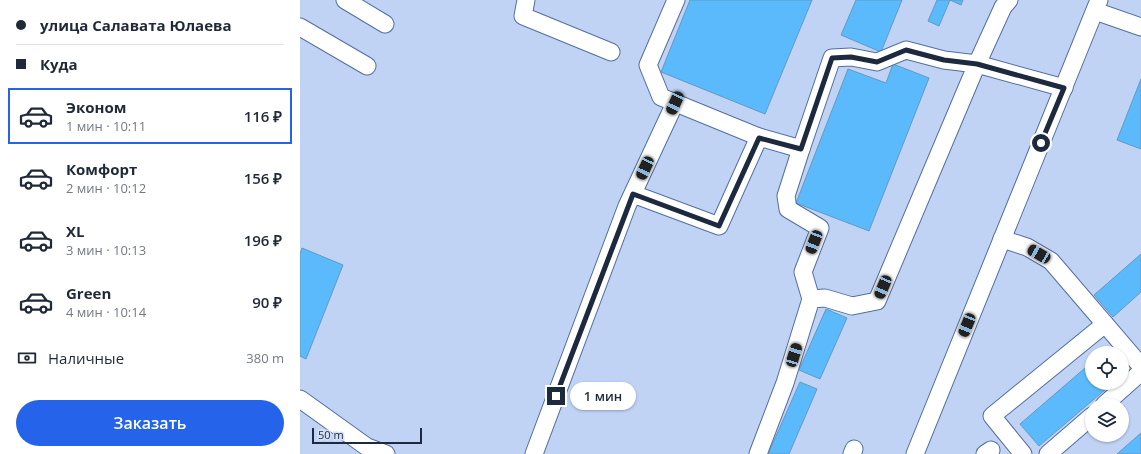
<!DOCTYPE html>
<html lang="ru">
<head>
<meta charset="utf-8">
<style>
  body { margin:0; font-family:"Open Sans",sans-serif; background:#f2f2f3; color:#1f2937; height:100vh; display:flex; flex-direction:column; font-size:15px; white-space:nowrap }
  * { box-sizing:border-box; margin:0 }
  p { font-size:13px; color:#747a83 }
  .icon { flex:none; width:22px; height:22px; fill:none; stroke:currentColor; stroke-width:2; stroke-linecap:round; stroke-linejoin:round }
  .map { position:relative; flex:1; overflow:hidden }
  .sheet { display:flex; flex-direction:column; background:#fff; width:300px }
  .sheet>* { flex:none }
  .top-card { display:grid; align-content:center; height:88px; padding:0 16px; background:#fff }
  .tools { position:absolute; left:785px; top:346px; display:grid; gap:8px }
  .tools a { display:grid; place-items:center; width:44px; height:44px; border-radius:50%; background:#fff; box-shadow:0 1px 3px #0004; font-size:20px }
  .scale { position:absolute; left:12px; bottom:10px; width:110px; box-sizing:border-box; padding-left:4px; border:2px solid #1d293e; border-top:0; font-size:11px; line-height:14px; white-space:nowrap; color:#1d293e; -webkit-text-stroke:3px #d3e0f7; paint-order:stroke }
  .end { position:absolute; width:18px; height:18px; margin:-9px; border:5px solid #1d293e; background:#fff; box-shadow:0 0 0 2px #fff }
  .from { border-radius:50% }
  .bubble { position:absolute; height:28px; border-radius:14px; background:#fff; box-shadow:0 1px 3px #0004; font-size:13px; font-weight:600; line-height:28px; text-align:center }
  .car { position:absolute; width:12px; height:24px; margin:-12px -6px; border-radius:5px; box-shadow:0 0 3px 1px #0007; background:linear-gradient(#222 24%,#8ab4d8 0 40%,#222 0 76%,#8ab4d8 0 86%,#222 0) }
  .top-card b { display:flex; align-items:center; gap:14px; height:38px; font-size:15px }
  .top-card b+b { border-top:1px solid #e0e1e3 }
  .top-card i { width:10px; height:10px; background:#1f2937 }
  ul { padding:0; list-style:none }
  li { display:flex; align-items:center; gap:12px; height:56px; margin:0 8px 6px; padding:0 8px; border:2px solid transparent; border-radius:0px }
  li div { flex:1 }
  li b { display:block; font-size:15px }
  li em { font-style:normal; font-weight:600 }
  li.on { border-color:#2563eb }
  li>.icon { width:36px; height:36px; stroke-width:1.5 }
  .pay { display:flex; align-items:center; gap:10px; height:44px; padding:0 16px; font-size:15px }
  .pay p { margin-inline-start:auto }
  .primary-button { display:flex; gap:8px; margin-top:auto; padding:8px 16px }
  .primary-button a { flex:1; height:46px; border-radius:24px; background:#2563eb; color:#fff; font-size:16px; font-weight:600; line-height:46px; text-align:center }
  main { display:flex; flex:1; min-height:0 }
  .map>svg:first-child { display:block }
  .building { fill:#5bbafb; stroke:#629ac3 }
  .lines { fill:none; stroke-linecap:round; stroke-linejoin:round }
  .minor-casing { stroke:#526ea0; stroke-width:19 }
  .minor { stroke:#fff; stroke-width:17 }
  .route { stroke:#1d293e; stroke-width:5 }
</style>
</head>
<body>
<main>
<section class="sheet">
<div class="top-card">
<b><i class="from"></i>улица Салавата Юлаева</b>
<b><i></i>Куда</b>
</div>
<ul>
<li class="on"><svg class="icon" aria-label="car" viewBox="0 0 24 24"><path d="M5 17H2v-5l4-1 3-4h7l3 4 3 1v5h-3M9 17h6M6 11h13"/><circle cx="7" cy="17" r="2"/><circle cx="17" cy="17" r="2"/></svg><div><b>Эконом</b><p>1 мин · 10:11</p></div><em>116 ₽</em></li>
<li><svg class="icon" aria-label="car" viewBox="0 0 24 24"><path d="M5 17H2v-5l4-1 3-4h7l3 4 3 1v5h-3M9 17h6M6 11h13"/><circle cx="7" cy="17" r="2"/><circle cx="17" cy="17" r="2"/></svg><div><b>Комфорт</b><p>2 мин · 10:12</p></div><em>156 ₽</em></li>
<li><svg class="icon" aria-label="car" viewBox="0 0 24 24"><path d="M5 17H2v-5l4-1 3-4h7l3 4 3 1v5h-3M9 17h6M6 11h13"/><circle cx="7" cy="17" r="2"/><circle cx="17" cy="17" r="2"/></svg><div><b>XL</b><p>3 мин · 10:13</p></div><em>196 ₽</em></li>
<li><svg class="icon" aria-label="car" viewBox="0 0 24 24"><path d="M5 17H2v-5l4-1 3-4h7l3 4 3 1v5h-3M9 17h6M6 11h13"/><circle cx="7" cy="17" r="2"/><circle cx="17" cy="17" r="2"/></svg><div><b>Green</b><p>4 мин · 10:14</p></div><em>90 ₽</em></li>
</ul>
<div class="pay"><svg class="icon" aria-label="cash" viewBox="0 0 24 24"><path d="M3 7h18v10H3z"/><circle cx="12" cy="12" r="2"/></svg>Наличные<p>380 m</p></div>
<div class="primary-button"><a>Заказать</a></div>
</section>
<div class="map">
<svg width="841" height="454" viewBox="0 0 841 454">
  <rect width="100%" height="100%" fill="#c0d3f5"/>
  <g class="building">
    <polygon points="390,0 512,0 465,114 361,72"/>
    <polygon points="556,0 602,0 581,52 541,35"/>
    <polygon points="637,0 663,0 661,5 650,0 639,26 628,21"/>
    <polygon points="593,64 629,78 569,231 496,203 548,69 586,83"/>
    <polygon points="841,79 841,149 817,140"/>
    <polygon points="2,248 43,265 6,359 0,356 0,254"/>
    <polygon points="841,254 841,292 813,317 794,295"/>
    <polygon points="526,309 547,318 520,379 499,370"/>
    <polygon points="792,362 792,383 813,383 739,446 720,424"/>
    <polygon points="500,382 517,389 489,454 468,454"/>
    <polygon points="841,433 841,454 817,454"/>
  </g>
  <g class="lines">
    <defs>
      <g id="minor">
        <polyline points="45,0 85,24"/>
        <polyline points="226,0 223,16 311,52"/>
        <polyline points="376,0 348,65 361,97 459,137 501,149 532,58 551,57 577,62 606,50 644,60 677,64 764,88"/>
        <polyline points="795,11 841,27"/>
        <polyline points="0,27 67,66"/>
        <polyline points="501,149 486,196 488,209 520,228 503,272 511,299"/>
        <polyline points="333,194 419,226 459,137"/>
        <polyline points="702,239 727,247 751,261 841,366"/>
        <polyline points="0,399 67,447 86,454"/>
        <polyline points="804,405 841,372"/>
        <polyline points="234,454 327,206 375,103"/>
        <polyline points="458,454 485,383 511,299 525,298 552,306 577,301 677,64 703,7 709,0"/>
        <polyline points="552,454 554,449"/>
        <polyline points="615,454 799,0"/>
        <polyline points="685,454 691,450"/>
        <polyline points="723,454 692,416 805,324"/>
        <polyline points="748,454 792,416"/>
      </g>
    </defs>
    <use href="#minor" class="minor-casing"/>
    <use href="#minor" class="minor"/>
  </g>
  <g class="lines">
    <polyline class="route" points="256,396 333,194 419,226 459,138 501,149 532,58 551,57 577,62 606,50 644,60 677,64 764,88 741,143"/>
  </g>
</svg>
<div class="tools">
<a><svg class="icon" aria-label="locate" viewBox="0 0 24 24"><circle cx="12" cy="12" r="6"/><path d="M12 2v4M12 18v4M2 12h4M18 12h4"/></svg></a>
<a><svg class="icon" aria-label="layers" viewBox="0 0 24 24"><path d="M12 4l9 5-9 5-9-5zM3 14l9 5 9-5"/></svg></a>
</div>
<div class="scale">50 m</div>
<i class="end from" style="left:741px;top:143px"></i>
<i class="end" style="left:256px;top:396px"></i>
<div class="bubble" style="left:270px;top:382px;width:66px">1 мин</div>
<i class="car" style="left:375px;top:103px;rotate:205deg"></i>
<i class="car" style="left:345px;top:168px;rotate:205deg"></i>
<i class="car" style="left:514px;top:242px;rotate:201deg"></i>
<i class="car" style="left:739px;top:254px;rotate:300deg"></i>
<i class="car" style="left:583px;top:287px;rotate:203deg"></i>
<i class="car" style="left:667px;top:325px;rotate:202deg"></i>
<i class="car" style="left:494px;top:355px;rotate:17deg"></i>
</div>
</main>
</body>
</html>
